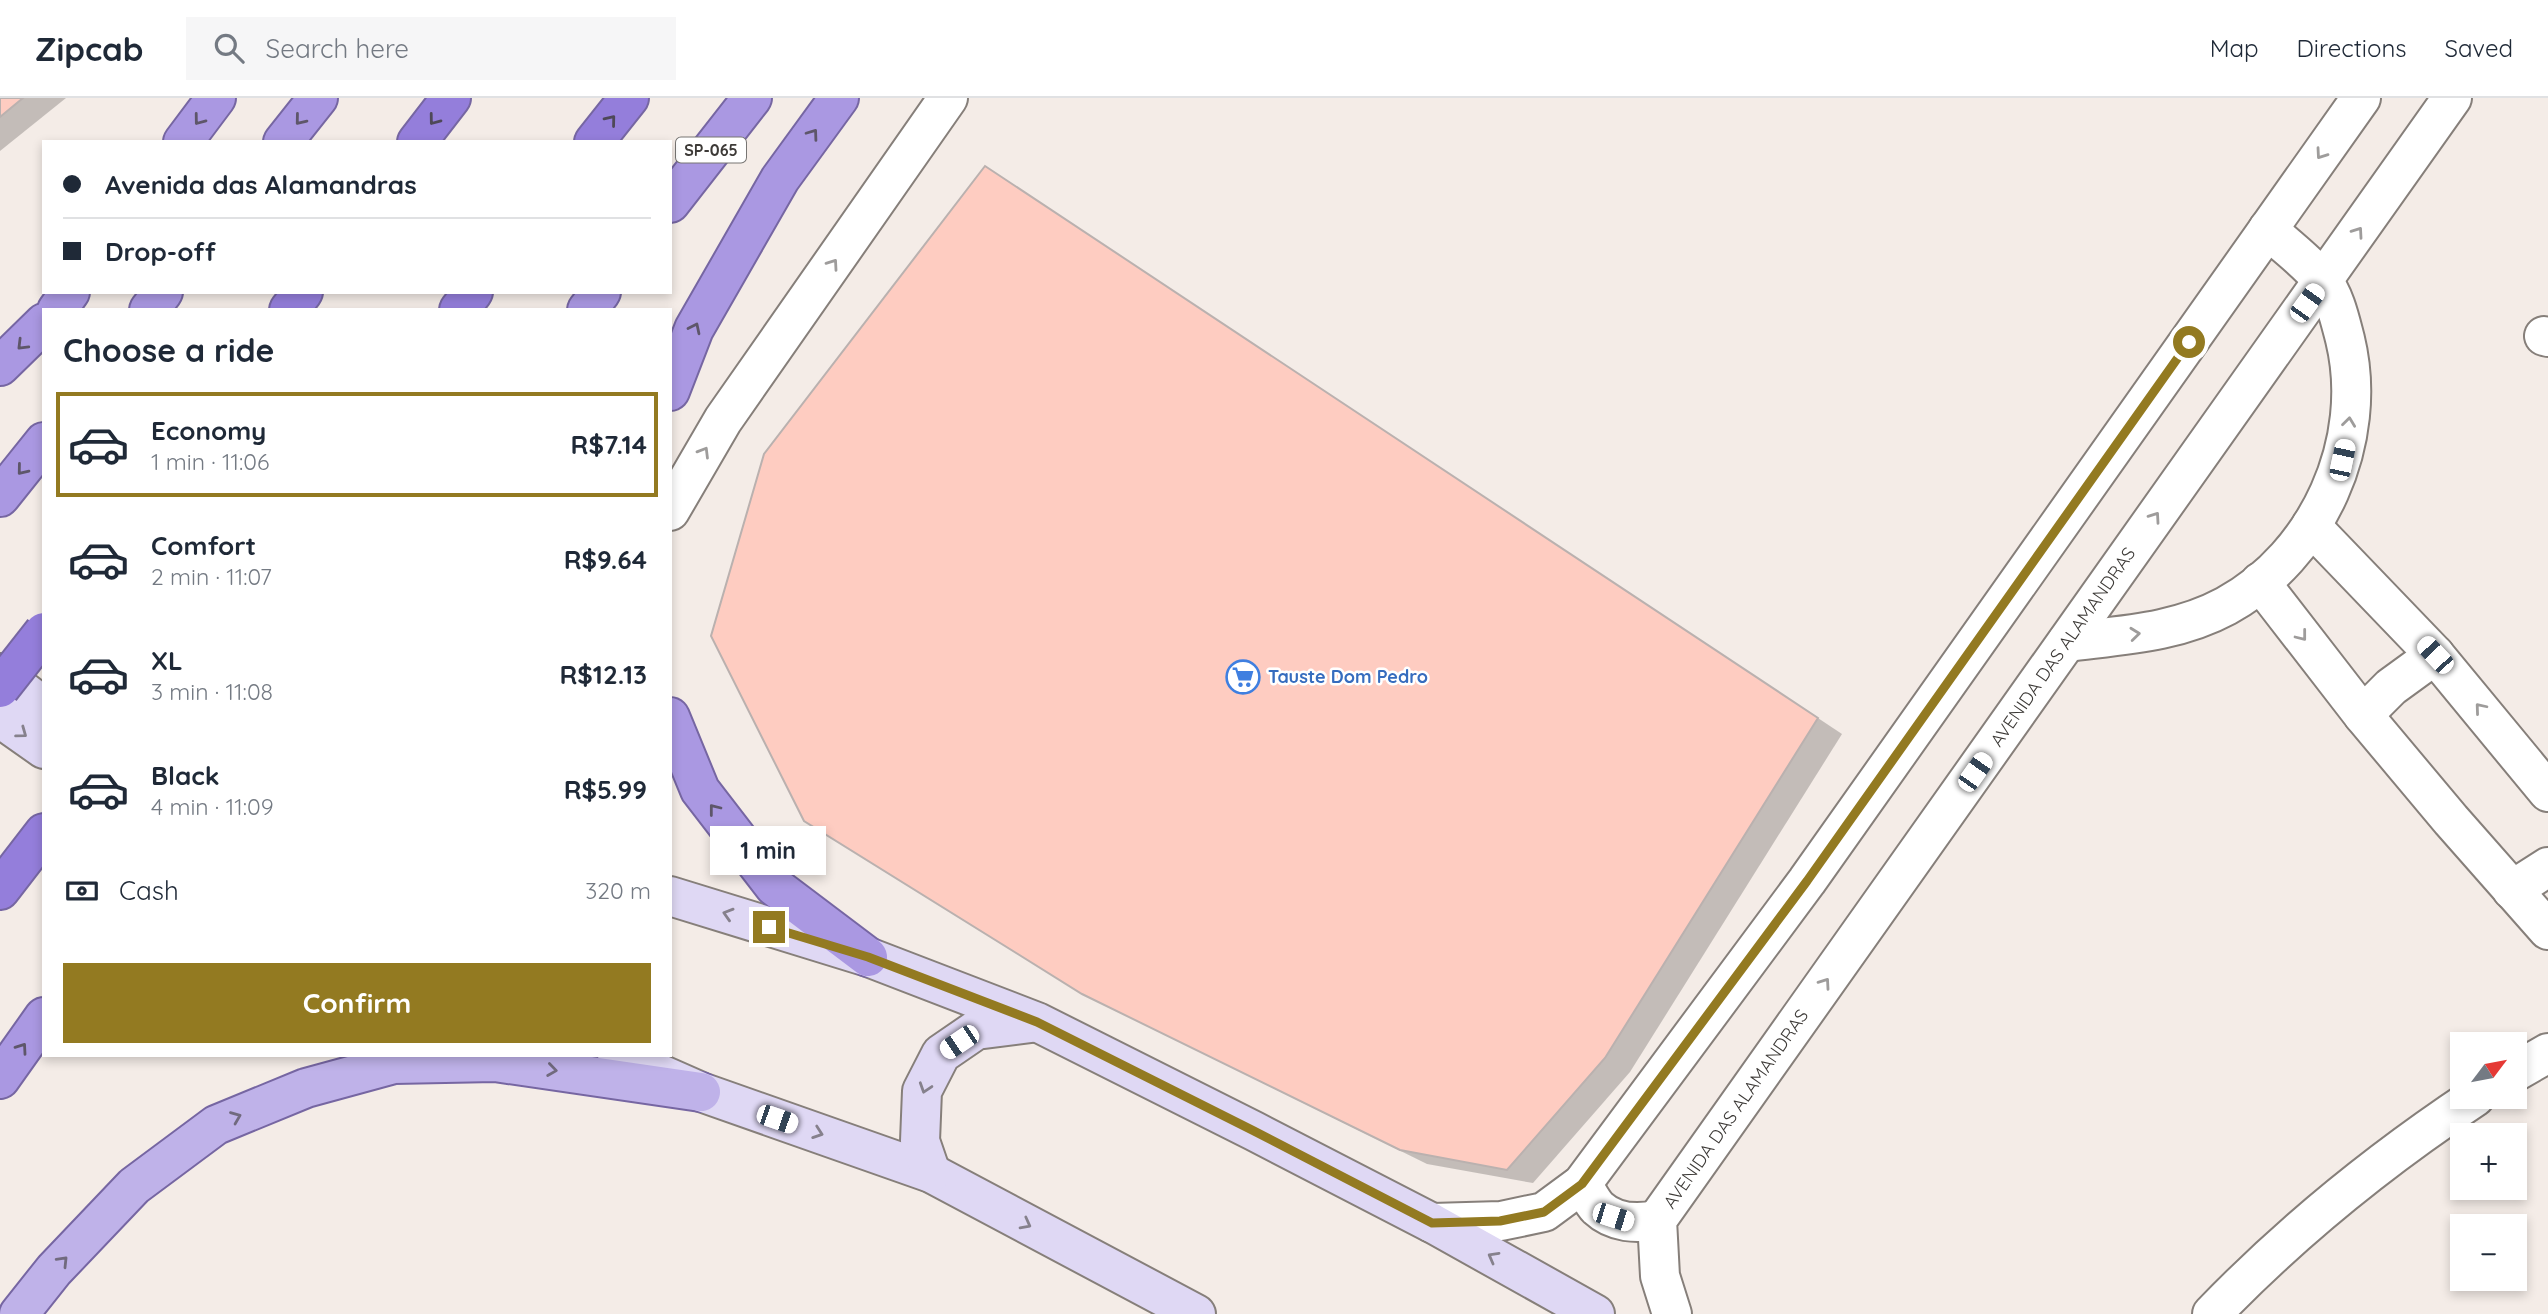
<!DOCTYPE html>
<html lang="en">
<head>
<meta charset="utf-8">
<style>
  body { margin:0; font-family:Quicksand,sans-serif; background:#f6f6f7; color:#1f2937; height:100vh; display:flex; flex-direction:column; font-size:26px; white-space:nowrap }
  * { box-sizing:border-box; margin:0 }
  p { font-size:23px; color:#747a83 }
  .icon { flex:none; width:38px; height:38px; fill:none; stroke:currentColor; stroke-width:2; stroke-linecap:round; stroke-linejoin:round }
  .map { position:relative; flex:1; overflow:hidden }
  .sheet { position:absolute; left:42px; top:210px; width:630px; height:749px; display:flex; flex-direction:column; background:#fff; border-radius:0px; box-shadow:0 4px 10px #0003 }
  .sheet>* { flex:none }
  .banner { position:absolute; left:42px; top:42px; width:630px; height:154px; border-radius:0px; box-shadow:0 4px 10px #0003; display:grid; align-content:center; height:154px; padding:0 21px; background:#fff }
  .needle { width:46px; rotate:58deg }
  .buttons { position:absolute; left:2450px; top:934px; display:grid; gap:14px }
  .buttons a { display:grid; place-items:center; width:77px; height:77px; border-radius:0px; background:#fff; box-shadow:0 4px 10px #0003; font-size:35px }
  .end { position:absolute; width:32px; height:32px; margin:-16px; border:9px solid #937a21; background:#fff; box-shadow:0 0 0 4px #fff }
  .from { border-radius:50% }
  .bubble { position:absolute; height:49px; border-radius:0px; background:#fff; box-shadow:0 4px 10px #0003; font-size:23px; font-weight:700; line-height:49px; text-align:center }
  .car { position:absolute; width:21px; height:42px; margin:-21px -10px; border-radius:9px; box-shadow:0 0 5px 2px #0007; background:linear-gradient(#fff 24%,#345 0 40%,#fff 0 76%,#345 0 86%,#fff 0) }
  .banner b { display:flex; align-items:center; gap:24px; height:66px; font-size:26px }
  .banner b+b { border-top:2px solid #e0e1e3 }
  .banner i { width:18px; height:18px; background:#1f2937 }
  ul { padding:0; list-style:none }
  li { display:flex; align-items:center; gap:21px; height:105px; margin:0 14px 10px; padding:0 7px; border:4px solid transparent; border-radius:0px }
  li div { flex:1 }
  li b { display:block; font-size:26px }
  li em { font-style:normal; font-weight:700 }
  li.selected { border-color:#937a21 }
  li>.icon { width:63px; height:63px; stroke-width:1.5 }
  h2 { padding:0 21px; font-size:32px; line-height:84px }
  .pay { display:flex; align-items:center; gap:18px; height:77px; padding:0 21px; font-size:26px }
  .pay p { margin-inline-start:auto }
  .cta { display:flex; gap:14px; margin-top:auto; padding:14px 21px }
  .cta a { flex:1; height:80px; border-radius:0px; background:#937a21; color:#fff; font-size:28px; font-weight:700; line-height:80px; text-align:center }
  header { display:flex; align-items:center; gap:42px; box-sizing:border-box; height:98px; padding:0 35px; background:#fff; border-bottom:2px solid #e0e1e3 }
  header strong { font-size:33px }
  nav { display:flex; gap:38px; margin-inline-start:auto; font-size:24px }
  .search { width:490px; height:63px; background:#f6f6f7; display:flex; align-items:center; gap:18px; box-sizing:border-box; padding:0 24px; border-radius:0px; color:#747a83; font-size:26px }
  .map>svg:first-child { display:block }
  .shadow { fill:#0003 }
  .building { fill:#feccc1; stroke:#bab1af; stroke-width:2 }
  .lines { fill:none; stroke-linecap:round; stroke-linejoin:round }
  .minor-casing { stroke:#867f7a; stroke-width:42 }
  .tertiary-casing { stroke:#867f7a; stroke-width:42 }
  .secondary-casing { stroke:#867f7a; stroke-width:42 }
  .primary-casing { stroke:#7666a2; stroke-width:42 }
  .trunk-casing { stroke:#7666a2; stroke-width:42 }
  .motorway-casing { stroke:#7666a2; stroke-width:42 }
  .minor { stroke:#fff; stroke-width:38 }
  .tertiary { stroke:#fff; stroke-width:38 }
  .secondary { stroke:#dfd8f4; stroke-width:38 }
  .primary { stroke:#bfb2e9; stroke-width:38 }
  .trunk { stroke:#aa98e2; stroke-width:38 }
  .motorway { stroke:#947edb; stroke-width:38 }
  .motorway-bridge-casing { stroke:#7666a2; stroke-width:42; stroke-linecap:butt }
  .motorway-bridge { stroke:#947edb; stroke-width:38 }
  .oneway { stroke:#5e566a }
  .oneway2 { stroke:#4e4858 }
  .oneway3 { stroke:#9e9c9b }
  .oneway4 { stroke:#86818c }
  .oneway5 { stroke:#716a7e }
  .route { stroke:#937a21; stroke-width:9 }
  .labels { text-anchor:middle; stroke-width:5; stroke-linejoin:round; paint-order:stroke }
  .shield { fill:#fff; stroke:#777573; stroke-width:2 }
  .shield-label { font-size:16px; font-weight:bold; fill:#3d3a37 }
  .street-label { font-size:18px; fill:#3d3a37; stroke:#fff }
  .shop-label { font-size:18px; font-weight:bold; fill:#366cbe; stroke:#fff; text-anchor:start }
</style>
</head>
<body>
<header>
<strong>Zipcab</strong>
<div class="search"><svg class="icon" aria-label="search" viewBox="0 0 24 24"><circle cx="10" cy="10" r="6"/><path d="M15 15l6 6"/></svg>Search here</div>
<nav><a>Map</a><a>Directions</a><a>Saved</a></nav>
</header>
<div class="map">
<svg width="2548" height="1216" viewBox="0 0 2548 1216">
  <rect width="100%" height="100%" fill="#f4ece7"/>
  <g class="shadow">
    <polygon points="0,0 66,0 0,53"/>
    <polygon points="1010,85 1842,636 1630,974 1533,1085 1427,1066 1109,909 1083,894"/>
  </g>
  <g class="building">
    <polygon points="0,0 23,0 0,19"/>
    <polygon points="985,68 1818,620 1605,960 1507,1072 1400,1052 1082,896 804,723 711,538 764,356"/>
  </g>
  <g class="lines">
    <defs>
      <g id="minor">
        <polyline points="2544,238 2548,239"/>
        <polyline points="670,413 723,322 948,0"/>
        <polyline points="2311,428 2435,557 2548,694"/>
        <polyline points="2260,484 2363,617 2451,722 2548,832"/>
        <path d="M 2067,544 C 2122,537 2176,535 2226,508 C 2318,458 2370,343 2345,241 C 2340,222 2335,198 2322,182 C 2307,163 2285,148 2268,131"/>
        <polyline points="2363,617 2391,589 2435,557"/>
        <polyline points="2512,792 2548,769"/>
        <polyline points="2515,974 2548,955"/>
        <path d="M 2212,1216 C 2291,1134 2380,1062 2475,999"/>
      </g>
      <g id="tertiary">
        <path d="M 1582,1086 C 1587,1093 1592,1104 1598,1110 C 1614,1125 1637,1126 1657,1122"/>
        <polyline points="1432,1125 1501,1123 1544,1114 1582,1086 1807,783 2361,0"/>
        <polyline points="1672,1216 1660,1178 1657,1122 2452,0"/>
      </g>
      <g id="secondary">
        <polyline points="0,575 44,609"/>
        <polyline points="0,620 44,651"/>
        <polyline points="670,798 868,859 1037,924 1254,1033 1432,1125 1595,1216"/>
        <polyline points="617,957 701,994 931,1075 1196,1216"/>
        <polyline points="931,1075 920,1043 922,993 941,956 976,932 1031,925"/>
      </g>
      <polyline id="primary" points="19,1216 54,1172 134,1088 216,1027 306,990 394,966 495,964 701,994"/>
      <g id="trunk">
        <polyline points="183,44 216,0"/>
        <polyline points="283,44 318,0"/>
        <polyline points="670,105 752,0"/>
        <polyline points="57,212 70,194"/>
        <polyline points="149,212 163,194"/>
        <polyline points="587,212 601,194"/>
        <polyline points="0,268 44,225"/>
        <polyline points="670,293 694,231 780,81 839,0"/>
        <polyline points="0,399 44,344"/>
        <polyline points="670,619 700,692 774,788 868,859"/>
        <polyline points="0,981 44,919"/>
      </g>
      <g id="motorway">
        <polyline points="417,44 451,0"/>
        <polyline points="594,44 629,0"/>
        <polyline points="289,212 303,194"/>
        <polyline points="459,212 473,194"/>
        <polyline points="0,792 44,735"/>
      </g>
    </defs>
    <use href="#minor" class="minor-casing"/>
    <use href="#tertiary" class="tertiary-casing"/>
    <use href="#secondary" class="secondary-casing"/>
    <use href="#primary" class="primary-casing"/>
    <use href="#trunk" class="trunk-casing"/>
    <use href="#motorway" class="motorway-casing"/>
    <use href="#minor" class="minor"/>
    <use href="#tertiary" class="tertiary"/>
    <use href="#secondary" class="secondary"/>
    <use href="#primary" class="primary"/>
    <use href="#trunk" class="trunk"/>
    <use href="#motorway" class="motorway"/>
    <defs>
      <polyline id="motorway-bridge" points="0,590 44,534"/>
    </defs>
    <use href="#motorway-bridge" class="motorway-bridge-casing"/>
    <use href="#motorway-bridge" class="motorway-bridge"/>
  </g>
  <defs><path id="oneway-chevron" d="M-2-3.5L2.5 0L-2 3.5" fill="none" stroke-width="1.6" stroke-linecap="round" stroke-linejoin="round" transform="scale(1.75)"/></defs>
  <g class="oneway">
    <use href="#oneway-chevron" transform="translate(199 22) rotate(127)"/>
    <use href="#oneway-chevron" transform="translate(300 22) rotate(129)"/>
    <use href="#oneway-chevron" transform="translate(813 36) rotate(-54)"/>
    <use href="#oneway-chevron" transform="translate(695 230) rotate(-64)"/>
    <use href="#oneway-chevron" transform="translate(22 247) rotate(135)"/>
    <use href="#oneway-chevron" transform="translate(22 372) rotate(129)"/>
    <use href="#oneway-chevron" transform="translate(714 711) rotate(-128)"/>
    <use href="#oneway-chevron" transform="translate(22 950) rotate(-55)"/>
  </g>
  <g class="oneway2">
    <use href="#oneway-chevron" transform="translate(434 22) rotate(127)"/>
    <use href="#oneway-chevron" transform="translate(611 22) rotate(-51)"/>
  </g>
  <g class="oneway3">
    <use href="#oneway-chevron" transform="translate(2321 56) rotate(125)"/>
    <use href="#oneway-chevron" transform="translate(2358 134) rotate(-55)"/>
    <use href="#oneway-chevron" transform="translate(833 166) rotate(-55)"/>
    <use href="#oneway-chevron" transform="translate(2349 324) rotate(-83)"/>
    <use href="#oneway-chevron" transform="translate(704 354) rotate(-59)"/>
    <use href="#oneway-chevron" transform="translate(2155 419) rotate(-55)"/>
    <use href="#oneway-chevron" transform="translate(2135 536) rotate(-6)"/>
    <use href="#oneway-chevron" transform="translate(2302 538) rotate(52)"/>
    <use href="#oneway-chevron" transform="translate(2480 610) rotate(-130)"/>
    <use href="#oneway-chevron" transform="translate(1825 885) rotate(-55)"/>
  </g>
  <g class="oneway4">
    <use href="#oneway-chevron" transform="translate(22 635) rotate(36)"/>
    <use href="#oneway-chevron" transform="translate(728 816) rotate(-163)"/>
    <use href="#oneway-chevron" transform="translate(925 990) rotate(108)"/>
    <use href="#oneway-chevron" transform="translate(818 1035) rotate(19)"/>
    <use href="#oneway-chevron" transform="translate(1026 1126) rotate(28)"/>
    <use href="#oneway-chevron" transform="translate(1493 1159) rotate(-151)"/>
  </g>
  <g class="oneway5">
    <use href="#oneway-chevron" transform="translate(552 972) rotate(8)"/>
    <use href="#oneway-chevron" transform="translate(236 1019) rotate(-22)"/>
    <use href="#oneway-chevron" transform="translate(63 1163) rotate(-46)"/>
  </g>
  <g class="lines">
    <polyline class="route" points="769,829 868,859 1037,924 1254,1033 1432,1125 1500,1123 1544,1114 1582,1086 1807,783 2189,244"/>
  </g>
  <defs>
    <symbol id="supermarket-ring" viewBox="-11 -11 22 22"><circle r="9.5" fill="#fff" stroke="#3f7fe0" stroke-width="1.5"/><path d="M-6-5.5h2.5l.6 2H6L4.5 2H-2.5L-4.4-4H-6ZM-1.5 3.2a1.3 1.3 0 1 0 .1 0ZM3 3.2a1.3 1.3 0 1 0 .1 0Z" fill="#3f7fe0"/></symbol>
  </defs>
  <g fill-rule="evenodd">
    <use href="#supermarket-ring" x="1224" y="560" width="38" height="38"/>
  </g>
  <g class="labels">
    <rect class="shield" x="676" y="39.5" width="70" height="25" rx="5"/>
    <g class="shield-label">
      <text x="711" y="58">SP-065</text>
    </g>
    <g class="street-label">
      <text transform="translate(2063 549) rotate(-55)" y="6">AVENIDA DAS ALAMANDRAS</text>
      <text transform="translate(1736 1011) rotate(-55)" y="6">AVENIDA DAS ALAMANDRAS</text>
    </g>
    <g class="shop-label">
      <text x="1268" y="585">Tauste Dom Pedro</text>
    </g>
  </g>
</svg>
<div class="buttons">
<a><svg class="needle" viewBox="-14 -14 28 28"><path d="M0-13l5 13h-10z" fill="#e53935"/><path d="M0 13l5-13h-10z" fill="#747a83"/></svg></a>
<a>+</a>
<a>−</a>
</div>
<i class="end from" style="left:2189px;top:244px"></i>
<i class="end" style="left:769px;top:829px"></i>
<div class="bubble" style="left:710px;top:728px;width:116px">1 min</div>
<i class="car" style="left:2307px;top:205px;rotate:36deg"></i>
<i class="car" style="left:2342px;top:362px;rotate:12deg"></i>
<i class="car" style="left:2435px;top:557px;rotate:317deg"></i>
<i class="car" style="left:1975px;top:674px;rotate:35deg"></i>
<i class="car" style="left:959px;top:944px;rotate:236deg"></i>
<i class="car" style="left:777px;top:1021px;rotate:109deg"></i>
<i class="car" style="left:1613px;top:1119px;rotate:108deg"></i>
<div class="banner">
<b><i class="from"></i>Avenida das Alamandras</b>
<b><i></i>Drop-off</b>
</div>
<section class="sheet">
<h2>Choose a ride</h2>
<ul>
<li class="selected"><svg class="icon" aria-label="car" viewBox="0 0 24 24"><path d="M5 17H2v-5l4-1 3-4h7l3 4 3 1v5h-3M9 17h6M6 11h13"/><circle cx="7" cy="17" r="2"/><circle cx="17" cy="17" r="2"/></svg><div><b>Economy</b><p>1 min · 11:06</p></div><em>R$7.14</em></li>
<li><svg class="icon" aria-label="car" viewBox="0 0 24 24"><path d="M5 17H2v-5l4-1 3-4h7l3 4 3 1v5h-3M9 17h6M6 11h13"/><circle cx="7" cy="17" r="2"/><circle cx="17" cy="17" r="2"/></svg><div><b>Comfort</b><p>2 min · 11:07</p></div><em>R$9.64</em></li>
<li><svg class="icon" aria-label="car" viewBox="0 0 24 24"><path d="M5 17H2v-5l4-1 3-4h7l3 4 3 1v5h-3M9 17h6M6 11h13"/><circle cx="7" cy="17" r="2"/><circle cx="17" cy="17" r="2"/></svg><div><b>XL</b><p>3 min · 11:08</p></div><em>R$12.13</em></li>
<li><svg class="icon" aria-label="car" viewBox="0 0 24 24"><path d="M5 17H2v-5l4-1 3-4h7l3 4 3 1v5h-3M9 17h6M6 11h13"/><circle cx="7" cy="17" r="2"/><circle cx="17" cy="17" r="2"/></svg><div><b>Black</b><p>4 min · 11:09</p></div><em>R$5.99</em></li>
</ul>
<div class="pay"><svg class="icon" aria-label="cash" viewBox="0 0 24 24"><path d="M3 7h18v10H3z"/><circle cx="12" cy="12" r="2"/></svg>Cash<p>320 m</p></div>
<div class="cta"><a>Confirm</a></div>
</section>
</div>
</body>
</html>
